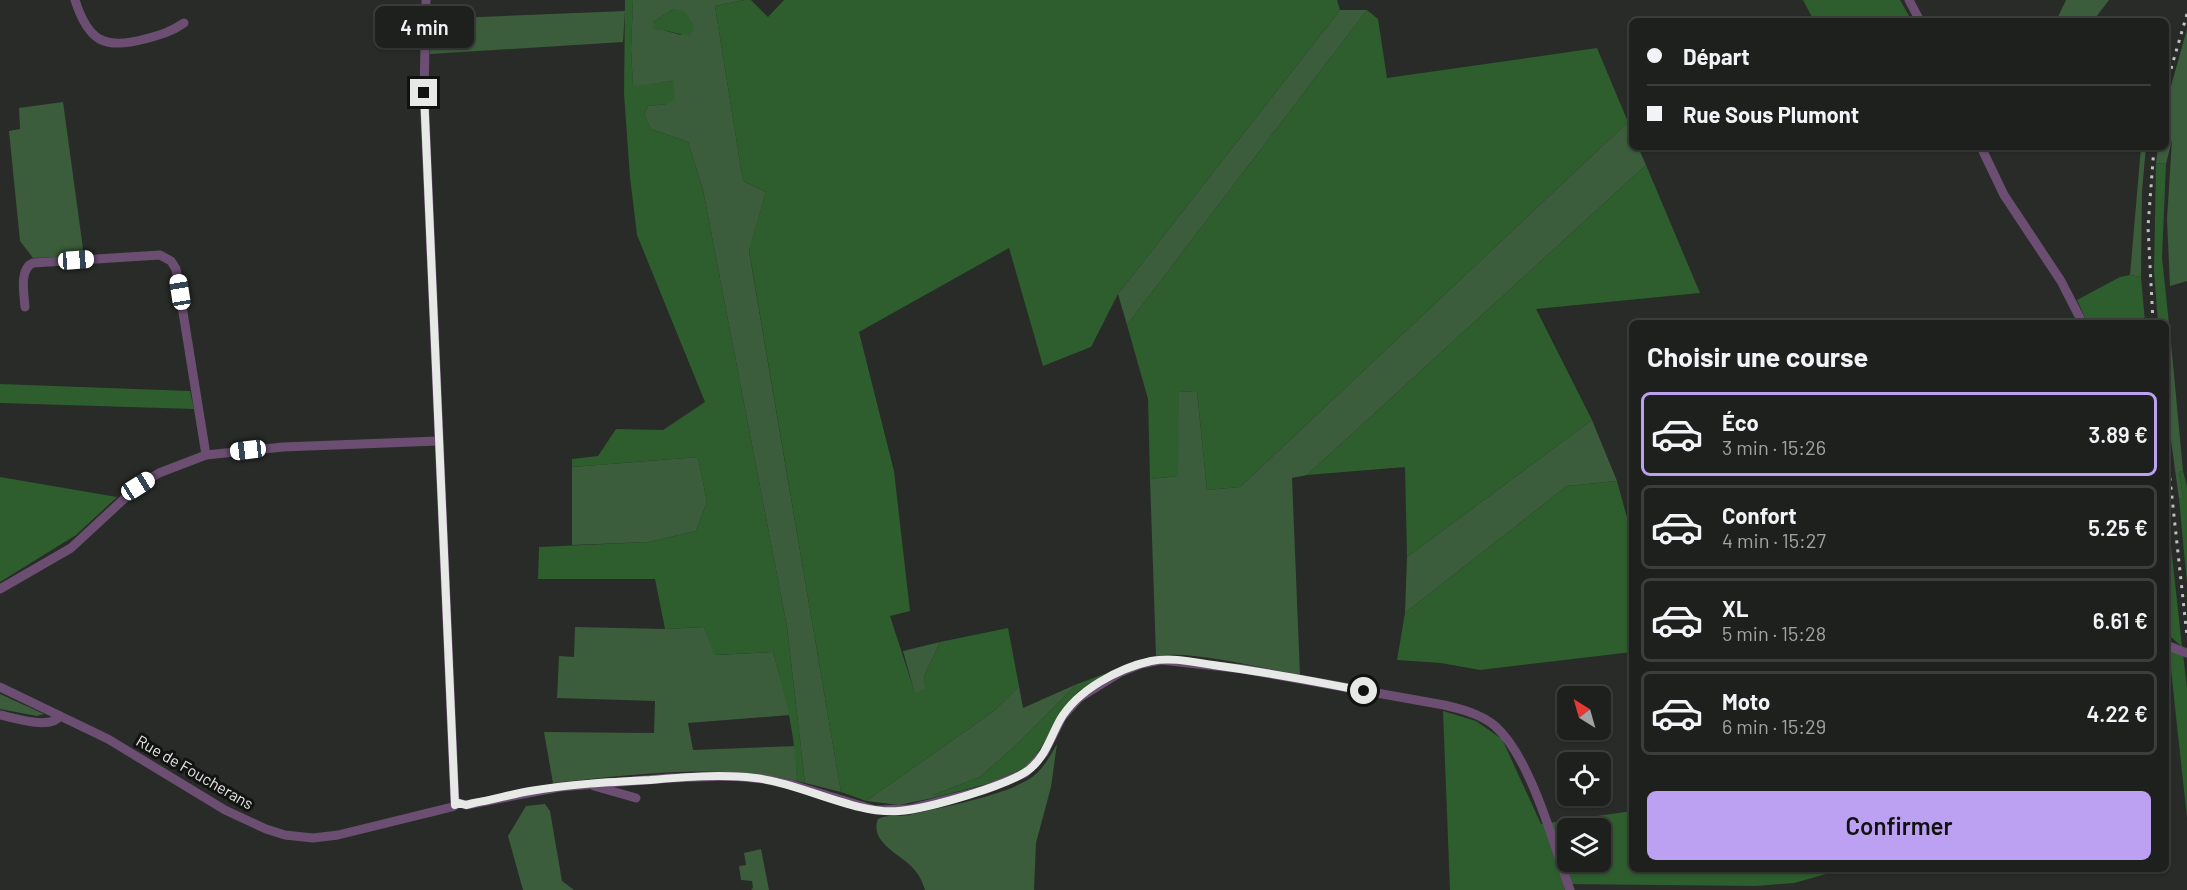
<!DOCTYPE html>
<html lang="fr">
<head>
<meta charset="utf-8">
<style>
  body { margin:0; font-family:Barlow,sans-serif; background:#2b2d2b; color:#f1f3f6; height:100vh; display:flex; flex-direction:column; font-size:22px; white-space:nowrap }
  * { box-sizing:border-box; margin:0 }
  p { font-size:20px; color:#a1a3a4 }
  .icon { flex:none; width:33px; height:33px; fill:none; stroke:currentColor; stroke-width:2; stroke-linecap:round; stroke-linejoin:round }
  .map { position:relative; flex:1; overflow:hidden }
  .details { position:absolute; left:1629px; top:320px; width:540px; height:552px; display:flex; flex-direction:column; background:#1e201e; border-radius:9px; box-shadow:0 2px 4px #0004,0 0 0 2px #3c3e3c }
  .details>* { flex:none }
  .top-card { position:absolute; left:1629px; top:18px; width:540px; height:132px; border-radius:9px; box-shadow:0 2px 4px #0004,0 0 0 2px #3c3e3c; display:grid; align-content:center; height:132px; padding:0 18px; background:#1e201e }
  .needle { width:39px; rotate:323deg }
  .buttons { position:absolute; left:1557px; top:686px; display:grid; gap:12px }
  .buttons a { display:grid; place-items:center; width:54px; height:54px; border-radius:9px; background:#1e201e; box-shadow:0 2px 4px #0004,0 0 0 2px #3c3e3c; font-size:30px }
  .end { position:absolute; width:27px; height:27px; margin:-14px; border:8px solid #e7e9e7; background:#111; box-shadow:0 0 0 3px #111 }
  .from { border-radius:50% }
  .bubble { position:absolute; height:42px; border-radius:9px; background:#1e201e; box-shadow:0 2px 4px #0004,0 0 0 2px #3c3e3c; font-size:20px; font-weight:600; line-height:42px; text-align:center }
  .car { position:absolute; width:18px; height:36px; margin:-18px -9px; border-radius:8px; box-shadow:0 0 4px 2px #0007; background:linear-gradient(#fff 24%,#345 0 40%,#fff 0 76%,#345 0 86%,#fff 0) }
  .top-card b { display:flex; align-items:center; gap:21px; height:57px; font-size:22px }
  .top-card b+b { border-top:2px solid #3c3e3c }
  .top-card i { width:15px; height:15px; background:#f1f3f6 }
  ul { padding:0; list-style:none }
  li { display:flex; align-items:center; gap:18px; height:84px; margin:0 12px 9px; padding:0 6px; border:3px solid #3c3e3c; border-radius:9px }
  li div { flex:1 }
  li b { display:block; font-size:22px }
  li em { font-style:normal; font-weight:600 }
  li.on { border-color:#bca0f2 }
  li>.icon { width:54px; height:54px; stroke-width:1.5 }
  h2 { padding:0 18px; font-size:27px; line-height:72px }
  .cta { display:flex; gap:12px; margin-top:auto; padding:12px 18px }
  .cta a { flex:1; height:69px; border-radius:9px; background:#bca0f2; color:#111; font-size:24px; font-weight:600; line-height:69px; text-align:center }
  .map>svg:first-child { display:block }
  .green { fill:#3b5d3b; fill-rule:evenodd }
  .forest { fill:#2e5d2e; fill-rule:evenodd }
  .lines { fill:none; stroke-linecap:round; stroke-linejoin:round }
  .street { stroke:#6c4e72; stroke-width:9 }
  .rail { stroke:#bfc1bf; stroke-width:3; stroke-dasharray:3 6; stroke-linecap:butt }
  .route { stroke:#e7e9e7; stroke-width:8 }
  .labels { text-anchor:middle; stroke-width:6; stroke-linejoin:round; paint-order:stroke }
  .street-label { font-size:16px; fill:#e7e9e7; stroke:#121312 }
</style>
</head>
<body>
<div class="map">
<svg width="2187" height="890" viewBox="0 0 2187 890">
  <rect width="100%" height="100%" fill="#282b28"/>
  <g class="green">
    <path d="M 633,0 L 744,0 L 715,6 L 743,181 L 766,192 L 749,251 L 841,792 L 805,783 L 787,627 L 703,190 L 688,142 L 651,129 L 644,115 L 648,106 L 667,104 L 673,81 L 633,87 L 631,49 ZM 674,9 L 681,35 L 663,30 L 654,30 L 653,22 Z"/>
    <polygon points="2066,0 2109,0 2093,21 2056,21"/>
    <polygon points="1340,10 1367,10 1127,325 1118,294"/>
    <polygon points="625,11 623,42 430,54 431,19"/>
    <polygon points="2187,29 2187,281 2170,286 2167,219 2172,140 2166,164 2156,163 2158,147 2166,147 2166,104"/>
    <polygon points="63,102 84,256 33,258 20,241 9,131 20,129 19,108"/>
    <path d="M 1628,122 L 1632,132 L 1632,147 L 1638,147 L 1646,165 L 1307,475 L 1292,478 L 1300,675 C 1260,668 1193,650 1156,656 L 1150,479 L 1178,476 L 1178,392 L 1197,391 L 1207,490 L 1240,487 Z"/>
    <polygon points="2141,147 2146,147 2142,191 2141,277 2130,275"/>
    <polygon points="2166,353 2172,353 2183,471 2179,472 2183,498 2179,499 2166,403"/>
    <polygon points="1592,420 1617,481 1567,486 1405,613 1407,557"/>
    <polygon points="698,457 707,502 696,531 649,542 572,545 572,467"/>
    <path d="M 575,627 L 665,629 L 704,627 L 715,655 L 773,652 L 791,715 L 688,723 L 693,750 L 796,746 L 797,781 C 716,763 635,775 553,783 L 544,732 L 654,733 L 655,701 L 557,698 L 559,656 L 574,657 Z"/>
    <polygon points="940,642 924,677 926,689 915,694 903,651"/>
    <polygon points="1077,684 1015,746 980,777 933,795 933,798 899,805 866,801 994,711 1019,686 1023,708"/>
    <polygon points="0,694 44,714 37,716 0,709"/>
    <path d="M 1057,744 L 1051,787 L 1036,843 L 1034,890 L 925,890 C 922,880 918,873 911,866 C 899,854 869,841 878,819 C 887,814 899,817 909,815 C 942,807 1012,795 1036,774 C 1045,766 1051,754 1057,744 Z"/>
    <polygon points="545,804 550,811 562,881 574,890 523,890 508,836 526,806"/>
    <polygon points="761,849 769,890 751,890 753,888 752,881 741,880 739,866 746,865 744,853"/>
  </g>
  <g class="forest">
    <path d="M 625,0 L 633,0 L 631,49 L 633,86 L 673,81 L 675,99 L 667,104 L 648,106 L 644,115 L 651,129 L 688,142 L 703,190 L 787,627 L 805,783 L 797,781 C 795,735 786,696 773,652 L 714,655 L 704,627 L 665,629 L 655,579 L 538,579 L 539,547 L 649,542 L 696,531 L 707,502 L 698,457 L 572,467 L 572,459 L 598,456 L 616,429 L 663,430 L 705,402 L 637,235 L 630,177 L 624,94 Z"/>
    <polygon points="744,0 751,0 768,17 784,0 1337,0 1340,10 1118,294 1091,347 1043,366 1009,248 859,332 894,471 910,611 890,616 915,693 925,689 924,677 940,642 1008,628 1019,686 994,711 866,801 841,792 749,250 766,192 743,181 715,6"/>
    <polygon points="1803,0 1900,0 1912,21 1814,21"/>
    <polygon points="674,9 685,12 692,22 694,30 689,36 663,30 653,30 653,22"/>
    <polygon points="1367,10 1378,19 1387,78 1597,48 1628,122 1240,487 1207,490 1197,391 1179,392 1178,476 1150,479 1148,399 1127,325"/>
    <polygon points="2156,163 2166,164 2162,257 2172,353 2166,353 2166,322 2158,322 2154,271"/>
    <polygon points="1646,165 1700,293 1536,309 1592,420 1407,557 1405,467 1307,475"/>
    <polygon points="2130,275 2141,277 2145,322 2087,322 2077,300 2120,277"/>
    <polygon points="0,384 190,391 194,409 0,403"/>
    <polygon points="2183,471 2187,486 2187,584 2179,499 2183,498 2179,472"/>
    <polygon points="0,477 117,497 76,535 0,582"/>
    <polygon points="1617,481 1632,536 1632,652 1480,670 1441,663 1397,660 1405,613 1567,486"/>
    <polygon points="2166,500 2182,647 2170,636 2166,609"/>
    <polygon points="2169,651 2183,654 2187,687 2187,818"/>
    <polygon points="1107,673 1079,691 1066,705 1039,751 1027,767 987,784 933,798 933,795 980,777 1015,746 1077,684"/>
    <path d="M 1443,711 L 1476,721 L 1502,739 L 1541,824 L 1632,811 L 1632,868 L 1844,869 L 1794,883 L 1756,886 L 1564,884 L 1565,890 L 1450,890 ZM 1568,828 L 1600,828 L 1600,861 L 1568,861 Z"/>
  </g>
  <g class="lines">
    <g class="street">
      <path d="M 75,0 C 88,41 104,50 145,39 C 160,35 171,32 184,23"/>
      <polyline points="426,0 424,93 455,805"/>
      <polyline points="1909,0 1920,21"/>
      <polyline points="1981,147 2004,195 2061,281 2082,322"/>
      <path d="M 25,307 C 24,293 19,269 33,263 L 160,255 L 171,261 L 176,269 L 206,455"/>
      <polyline points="0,589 71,548 138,486 159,473 206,455 283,447 438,441"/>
      <polyline points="2166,645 2187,653"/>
      <path d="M 0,687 L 108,739 L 225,810 L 266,829 L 285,835 L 313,838 L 338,835 L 452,807 L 459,803 L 466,805 L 560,787 L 670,778 L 730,776 L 764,779 L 793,785 L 875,810 L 909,809 L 984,790 L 1025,773 L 1044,753 L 1062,717 L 1079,698 L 1121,672 L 1141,664 L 1161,660 L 1243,669 L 1444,705 C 1461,709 1481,714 1495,726 C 1530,756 1554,845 1570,890"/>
      <path d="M 0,715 C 15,718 51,730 60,716"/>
      <polyline points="594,786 636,798"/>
    </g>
    <g class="rail">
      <polyline points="2166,86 2187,14"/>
      <polyline points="2153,322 2148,227 2154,147"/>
      <polyline points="2166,442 2187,636"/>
    </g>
  </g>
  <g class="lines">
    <path class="route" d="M 424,93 L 455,805 L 459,803 L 466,805 L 474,803 C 493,800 512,794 530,791 C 570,784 610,782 650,780 C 684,777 720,774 755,778 C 801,783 856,815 899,811 C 926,809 1012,785 1031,768 C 1046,755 1051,736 1060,720 C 1077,690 1119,668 1151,661 C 1172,657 1193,662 1213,665 C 1264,672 1314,681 1364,691"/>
  </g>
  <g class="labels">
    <g class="street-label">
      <text transform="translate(195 772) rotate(30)" y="6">Rue de Foucherans</text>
    </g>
  </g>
</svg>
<div class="buttons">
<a><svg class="needle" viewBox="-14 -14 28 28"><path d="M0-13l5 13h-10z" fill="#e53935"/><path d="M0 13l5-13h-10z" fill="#a1a3a4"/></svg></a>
<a><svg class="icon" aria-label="locate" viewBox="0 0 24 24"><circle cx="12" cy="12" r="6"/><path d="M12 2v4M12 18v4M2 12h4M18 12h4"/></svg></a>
<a><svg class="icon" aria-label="layers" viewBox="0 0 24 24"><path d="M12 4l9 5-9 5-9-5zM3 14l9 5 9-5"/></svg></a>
</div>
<i class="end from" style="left:1364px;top:691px"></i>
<i class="end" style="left:424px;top:93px"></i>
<div class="bubble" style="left:375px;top:6px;width:99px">4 min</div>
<i class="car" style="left:76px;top:260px;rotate:86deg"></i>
<i class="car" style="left:180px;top:292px;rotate:351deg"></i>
<i class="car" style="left:248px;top:450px;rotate:263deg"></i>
<i class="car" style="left:138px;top:486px;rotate:58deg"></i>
<div class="top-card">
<b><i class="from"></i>Départ</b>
<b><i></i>Rue Sous Plumont</b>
</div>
<section class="details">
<h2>Choisir une course</h2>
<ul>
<li class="on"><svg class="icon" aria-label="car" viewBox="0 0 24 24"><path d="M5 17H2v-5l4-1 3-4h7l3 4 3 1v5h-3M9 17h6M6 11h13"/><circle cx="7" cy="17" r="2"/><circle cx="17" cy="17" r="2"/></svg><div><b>Éco</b><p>3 min · 15:26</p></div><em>3.89 €</em></li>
<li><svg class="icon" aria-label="car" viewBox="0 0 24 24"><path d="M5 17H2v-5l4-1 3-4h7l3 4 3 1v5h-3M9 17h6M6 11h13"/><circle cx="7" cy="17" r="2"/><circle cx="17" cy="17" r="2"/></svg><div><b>Confort</b><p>4 min · 15:27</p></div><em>5.25 €</em></li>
<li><svg class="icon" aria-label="car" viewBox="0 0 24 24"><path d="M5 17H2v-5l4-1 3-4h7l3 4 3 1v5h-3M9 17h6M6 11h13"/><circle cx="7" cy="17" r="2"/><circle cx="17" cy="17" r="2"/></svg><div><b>XL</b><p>5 min · 15:28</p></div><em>6.61 €</em></li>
<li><svg class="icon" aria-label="car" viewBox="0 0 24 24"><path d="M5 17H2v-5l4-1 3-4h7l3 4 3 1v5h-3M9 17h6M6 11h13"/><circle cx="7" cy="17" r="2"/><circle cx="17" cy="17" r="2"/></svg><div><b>Moto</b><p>6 min · 15:29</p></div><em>4.22 €</em></li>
</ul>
<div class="cta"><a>Confirmer</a></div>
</section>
</div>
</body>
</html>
